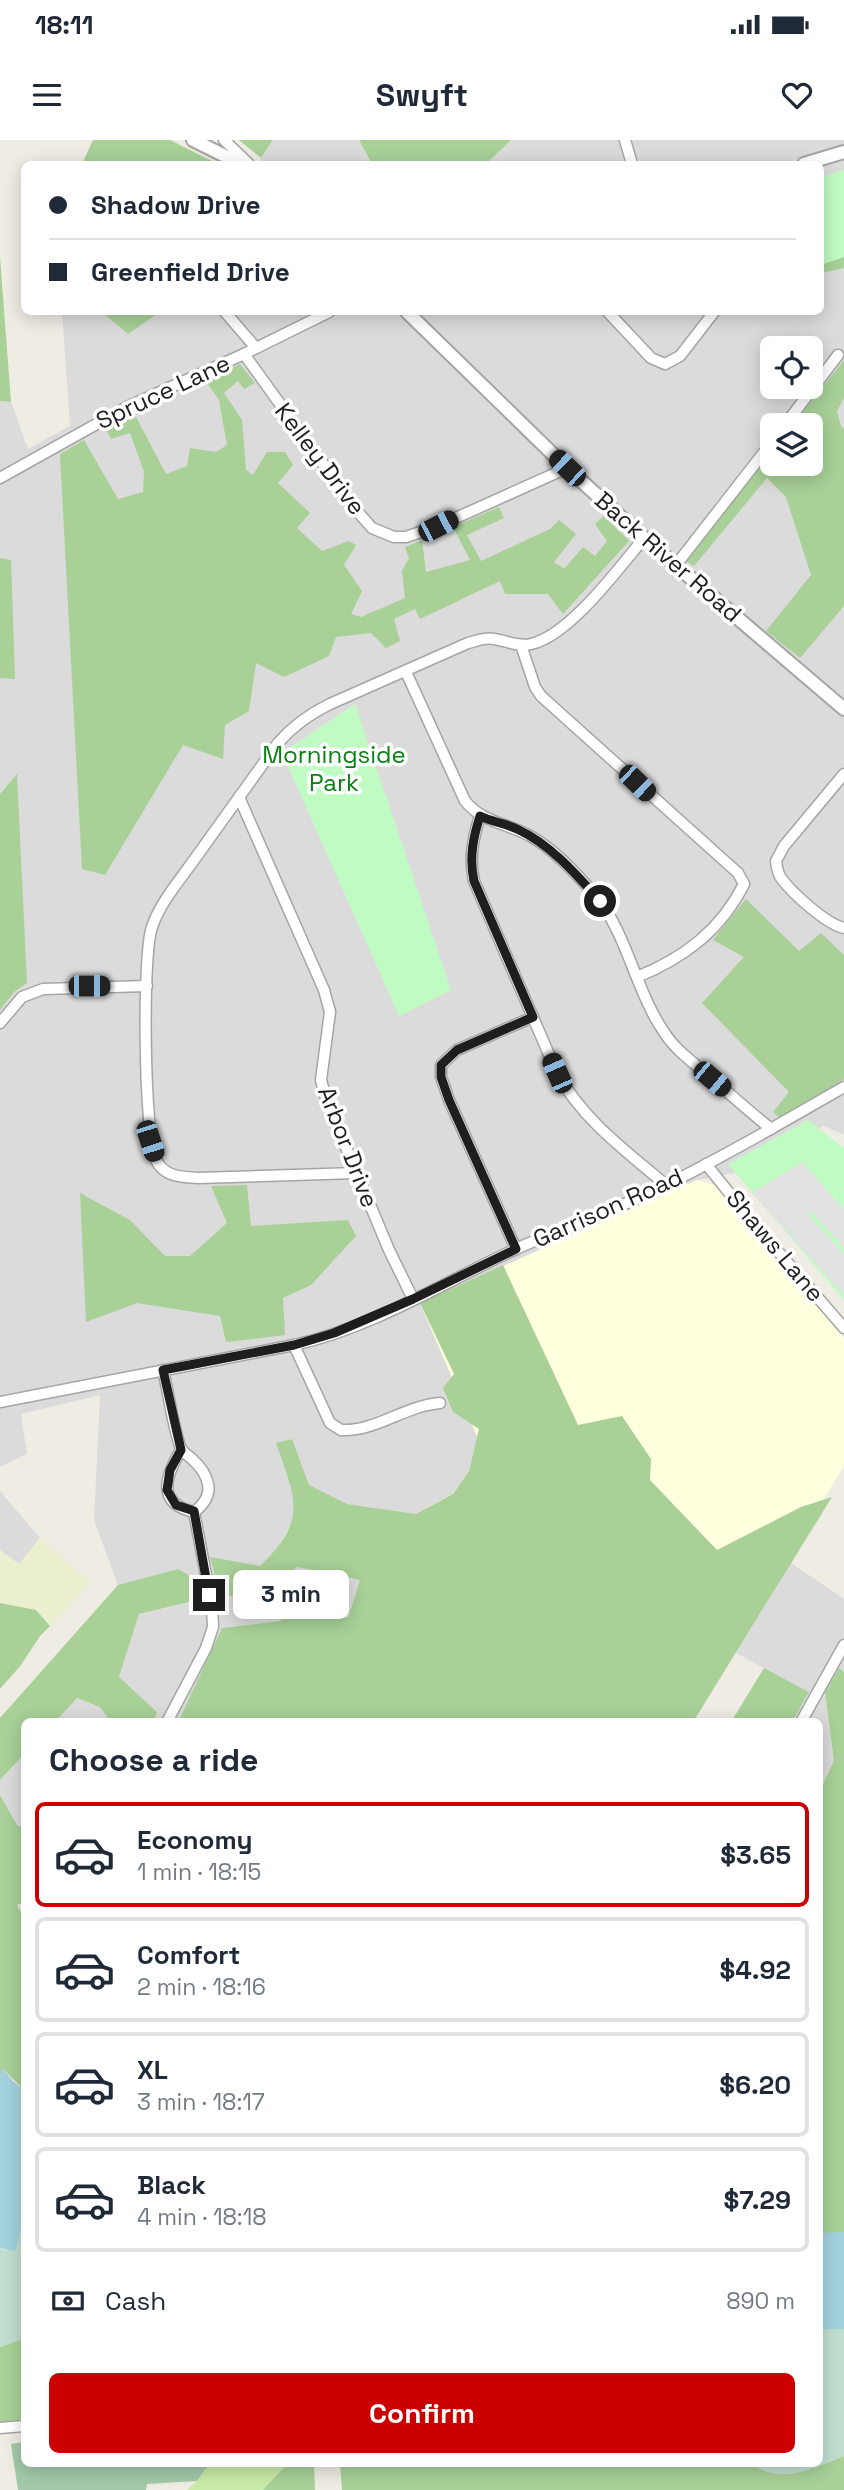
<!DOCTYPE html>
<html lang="en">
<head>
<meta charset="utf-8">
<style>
  body { margin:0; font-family:"Space Grotesk",sans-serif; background:#f6f6f7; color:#1f2937; height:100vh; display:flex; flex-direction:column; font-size:26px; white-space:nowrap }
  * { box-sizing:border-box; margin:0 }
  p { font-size:23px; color:#747a83 }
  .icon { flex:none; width:38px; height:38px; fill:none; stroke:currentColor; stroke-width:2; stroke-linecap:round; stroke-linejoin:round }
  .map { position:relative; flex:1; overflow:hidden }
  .side { position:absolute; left:21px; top:1578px; width:802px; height:749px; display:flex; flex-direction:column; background:#fff; border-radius:10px; box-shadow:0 4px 18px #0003 }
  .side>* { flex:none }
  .top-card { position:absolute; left:21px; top:21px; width:803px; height:154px; border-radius:10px; box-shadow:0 4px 18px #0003; display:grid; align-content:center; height:154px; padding:0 28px; background:#fff }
  .controls { position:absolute; left:760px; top:196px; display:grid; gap:14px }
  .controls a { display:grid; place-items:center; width:63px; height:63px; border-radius:10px; background:#fff; box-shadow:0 4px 18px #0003; font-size:35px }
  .end { position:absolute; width:32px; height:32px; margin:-16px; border:9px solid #1e1e1e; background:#fff; box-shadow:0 0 0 4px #fff }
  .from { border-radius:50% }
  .bubble { position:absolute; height:49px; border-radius:10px; background:#fff; box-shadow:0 4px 18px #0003; font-size:23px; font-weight:800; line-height:49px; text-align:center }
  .car { position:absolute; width:21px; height:42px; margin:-21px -10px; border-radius:9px; box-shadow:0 0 5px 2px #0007; background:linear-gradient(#222 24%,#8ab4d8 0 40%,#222 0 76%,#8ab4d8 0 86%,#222 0) }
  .top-card b { display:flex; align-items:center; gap:24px; height:66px; font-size:26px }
  .top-card b+b { border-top:2px solid #e0e1e3 }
  .top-card i { width:18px; height:18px; background:#1f2937 }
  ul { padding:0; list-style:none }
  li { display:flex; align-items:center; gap:21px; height:105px; margin:0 14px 10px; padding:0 14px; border:4px solid #e0e1e3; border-radius:10px }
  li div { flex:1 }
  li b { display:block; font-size:26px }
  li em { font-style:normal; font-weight:800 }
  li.active { border-color:#c00 }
  li>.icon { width:63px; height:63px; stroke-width:1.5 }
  h2 { padding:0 28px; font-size:32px; line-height:84px }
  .pay { display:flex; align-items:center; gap:18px; height:77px; padding:0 28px; font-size:26px }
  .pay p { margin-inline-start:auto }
  .cta { display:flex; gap:14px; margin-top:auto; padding:14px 28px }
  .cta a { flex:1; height:80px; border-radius:10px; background:#c00; color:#fff; font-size:28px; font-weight:800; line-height:80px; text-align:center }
  .status { display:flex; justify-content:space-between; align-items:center; height:49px; padding:0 35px; background:#fff; direction:ltr }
  .status svg { height:19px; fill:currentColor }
  header { display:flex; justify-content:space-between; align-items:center; height:91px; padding:0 28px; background:#fff; font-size:32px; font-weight:800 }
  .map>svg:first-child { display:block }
  .residential { fill:#dcdbdb; fill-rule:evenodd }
  .education { fill:#ffd }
  .farmland { fill:#ecefcf }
  .grass { fill:#c9eba8 }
  .forest { fill:#a8d097 }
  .wetland { fill:#c0ded0 }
  .cemetery { fill:#a4c9aa }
  .park { fill:#c0fbc4 }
  .parking { fill:#e2e2e2 }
  .water { fill:#a3d1de }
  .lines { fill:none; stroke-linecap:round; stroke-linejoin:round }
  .minor-casing { stroke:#a5a5a5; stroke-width:13 }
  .tertiary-casing { stroke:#a5a5a5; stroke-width:16 }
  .minor { stroke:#fff; stroke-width:10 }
  .tertiary { stroke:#fff; stroke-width:12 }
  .route { stroke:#1e1e1e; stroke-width:9 }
  .labels { text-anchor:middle; stroke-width:7; stroke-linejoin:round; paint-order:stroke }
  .street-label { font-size:24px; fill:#1e1e1e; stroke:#fff }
  .park-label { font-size:24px; fill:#088012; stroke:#fff }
</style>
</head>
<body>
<div class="status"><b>18:11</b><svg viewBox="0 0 49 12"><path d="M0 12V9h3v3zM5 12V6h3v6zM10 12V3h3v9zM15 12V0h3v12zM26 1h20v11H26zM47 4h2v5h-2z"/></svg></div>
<header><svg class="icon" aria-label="menu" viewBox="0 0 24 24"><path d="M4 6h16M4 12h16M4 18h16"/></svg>Swyft<svg class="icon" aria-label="heart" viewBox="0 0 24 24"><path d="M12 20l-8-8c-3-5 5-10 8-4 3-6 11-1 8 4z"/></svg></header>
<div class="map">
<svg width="844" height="2350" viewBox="0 0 844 2350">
  <rect width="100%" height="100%" fill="#efece4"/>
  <g class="residential">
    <polygon points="273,0 359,0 372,24 259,24 261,18"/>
    <path d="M 511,0 L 844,0 L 844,995 L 824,986 L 734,1033 L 697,1040 L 420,1163 L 479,1289 L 469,1331 L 452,1354 L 416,1374 L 347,1364 L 309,1345 L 292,1299 L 277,1303 L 294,1354 L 294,1379 L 276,1409 L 260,1426 L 270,1454 L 297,1427 L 360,1440 L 348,1478 L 290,1467 L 280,1481 L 223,1488 L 178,1582 L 154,1582 L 157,1572 L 119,1537 L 139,1474 L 201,1460 L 178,1429 L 118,1445 L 94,1380 L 100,1255 L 21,1274 L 27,1314 L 0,1327 L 0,261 L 11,262 L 28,309 L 70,286 L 62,172 L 102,172 L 128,193 L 160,172 L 821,172 L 821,24 L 486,24 ZM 772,208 L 810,208 L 810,247 L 772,247 ZM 772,285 L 810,285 L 810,324 L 772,324 Z"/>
    <polygon points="0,1351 40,1398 19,1425 0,1410"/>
    <polygon points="791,1423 844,1459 844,1532 839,1529 825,1552 834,1621 819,1652 819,1582 792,1582 809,1552 736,1513"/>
    <polygon points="77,1558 100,1567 111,1582 55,1582"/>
    <polygon points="24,1614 24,1688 17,1685 0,1655 0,1640"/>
  </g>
  <polygon class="education" points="697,1040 714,1045 844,1198 844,1326 685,1582 580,1537 420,1163"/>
  <polygon class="farmland" points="40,1398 91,1443 50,1486 35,1470 0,1463 0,1410 19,1424"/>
  <polygon class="grass" points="209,2324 287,2324 263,2350 187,2350 197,2341"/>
  <g class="forest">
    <polygon points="93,0 170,0 218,24 82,24"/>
    <polygon points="239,0 273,0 261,18"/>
    <polygon points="359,0 511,0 486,24 372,24"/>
    <polygon points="821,73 844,105 844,128 821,133"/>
    <polygon points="0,117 11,262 0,261"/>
    <polygon points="102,172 160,172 128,194"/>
    <polygon points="844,220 844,258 837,271 841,287 844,288 844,466 800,518 766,491 811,435 786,357 767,338 694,426 686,421 772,312 772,324 810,324 810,285 793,285"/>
    <polygon points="240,224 255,243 244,249 238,241 224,253 242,280 246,330 253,335 267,312 285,312 293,325 278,343 310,373 297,388 322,411 349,401 356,405 344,425 362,451 351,474 361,477 405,458 402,431 409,418 405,407 422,400 426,432 470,420 453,387 499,367 504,378 467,395 481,421 550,389 559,380 576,394 554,422 564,429 583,407 595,416 607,401 595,384 604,376 629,401 563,474 548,454 505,454 500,441 420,479 415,469 394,479 400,501 386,508 371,493 336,497 329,516 284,537 256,523 249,571 225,585 223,619 183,605 105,735 82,729 60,314 84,300 118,359 143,352 144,332 130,293 111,299 105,288 134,273 166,334 187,326 190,308 216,312 227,305 219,260 205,240"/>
    <polygon points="0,418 11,420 15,539 0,538"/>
    <polygon points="17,634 27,843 14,852 0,870 0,654"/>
    <polygon points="746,759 799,811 821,793 844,815 844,939 780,978 773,972 789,952 702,863 744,817 713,800"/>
    <polygon points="247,1045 251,1086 348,1080 356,1096 311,1145 283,1158 285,1195 226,1202 220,1176 137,1163 86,1182 80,1053 130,1080 165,1116 190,1116 227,1083 211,1046"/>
    <path d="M 503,1125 L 578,1285 L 622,1276 L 651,1319 L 650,1340 L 717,1410 L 801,1367 L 832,1357 L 693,1582 L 178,1582 L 222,1488 L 280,1481 L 290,1467 L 348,1478 L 360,1440 L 297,1427 L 270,1454 L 221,1457 L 210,1417 L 260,1426 C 308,1379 296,1360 276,1303 L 292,1299 L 309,1345 L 347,1364 L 416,1374 L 453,1354 L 469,1331 L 479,1289 L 453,1272 L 443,1248 L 454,1234 L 420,1163 Z"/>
    <polygon points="178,1429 199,1441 202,1459 139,1474 119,1537 157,1572 154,1582 111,1582 100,1567 77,1558 55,1582 24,1582 24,1614 0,1640 0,1578 118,1445"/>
    <polygon points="0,1463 36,1470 50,1486 40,1496 21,1525 0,1549"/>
    <polygon points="764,1528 809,1552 792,1582 731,1582"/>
    <polygon points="839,1528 844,1532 844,2092 819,2097 819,1652 834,1621 825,1552"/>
    <polygon points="0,1655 17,1685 24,1688 24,1762 17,1765 24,1777 24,1950 3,1929 0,1937"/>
    <polygon points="24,2198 24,2279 0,2282 0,2207"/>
    <path d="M 844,2316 L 844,2350 L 342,2350 L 340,2324 L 753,2324 C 782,2346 814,2327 844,2316 Z"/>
    <polygon points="287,2324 314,2324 315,2350 263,2350"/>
  </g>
  <g class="wetland">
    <polygon points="24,2073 24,2198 0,2207 0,2108 7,2110"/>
    <path d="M 819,2189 L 844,2189 L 844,2316 C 815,2327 782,2346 753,2324 L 819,2324 Z"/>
  </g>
  <polygon class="cemetery" points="24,2302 24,2324 209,2324 197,2341 147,2344 146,2350 18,2350 11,2304"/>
  <g class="park">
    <polygon points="844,30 844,117 821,125 821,37"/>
    <polygon points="355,564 451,850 399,876 282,613"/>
    <polygon points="808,980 844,1008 844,1160 728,1024"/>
  </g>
  <polygon class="parking" points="802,1022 844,1069 844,1108 812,1072 808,1074 844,1114 844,1155 752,1053"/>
  <g class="water">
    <polygon points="2,1928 13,1941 24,1950 24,2073 16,2111 0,2108 0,1937"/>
    <polygon points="844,2092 844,2189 819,2189 819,2093"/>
  </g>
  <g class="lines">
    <defs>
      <g id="minor">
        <polyline points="224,0 249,24"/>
        <polyline points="625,0 632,24"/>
        <polyline points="225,172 256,208"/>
        <polyline points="608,172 651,218 665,224 680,216 714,172"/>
        <polyline points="244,214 357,371 372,388 394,397 406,397 438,386 567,328"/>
        <polyline points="785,285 838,215"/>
        <polyline points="0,338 127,267 244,214 329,172"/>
        <polyline points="676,425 772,302"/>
        <path d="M 521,505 L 535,547 L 541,556 L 738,733 L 744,744 C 721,790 684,818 637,837"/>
        <path d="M 406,532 L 465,661 C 483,683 507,683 530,696 C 554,709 576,733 594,754 C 626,790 636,852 664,892 C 675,910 694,923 710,937 C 730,954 750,972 771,989"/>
        <path d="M 844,634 L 784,706 L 776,721 C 777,727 777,732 781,738 C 792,753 826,784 844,788"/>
        <polyline points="239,657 324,850 330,872 321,940 327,962 389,1110 413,1159"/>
        <path d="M 480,676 C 473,698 469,718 474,741 L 557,933 C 583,980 626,1011 666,1045"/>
        <polyline points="0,883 22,857 43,849 147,846"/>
        <polyline points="706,1024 750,1079 844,1188"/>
        <path d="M 356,1033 L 198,1038 C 182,1037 164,1037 156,1020 C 144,995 142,815 152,787 C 160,763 179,741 194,720 C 222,681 250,642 278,603 C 293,586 309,574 330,564 L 468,503 C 477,501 485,497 494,499 C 507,501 518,507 531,504 C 569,496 619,428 644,398"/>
        <polyline points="516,1109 449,960 441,937 441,925 457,910 533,877"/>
        <path d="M 294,1205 L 330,1283 L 341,1290 C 375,1292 404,1266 440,1263"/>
        <path d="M 163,1230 C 169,1255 172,1282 180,1306 C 182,1312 186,1314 191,1318 C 210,1335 217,1355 194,1372"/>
        <path d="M 0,1262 L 294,1205 C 372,1188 443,1143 514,1110 C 559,1089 607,1073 652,1052 C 718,1020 781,983 844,947"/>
        <path d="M 181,1310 C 166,1335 155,1363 194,1372"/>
        <polyline points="167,1582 206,1508 213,1487 212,1466 194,1372"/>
        <polyline points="801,1582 844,1505"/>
        <polyline points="0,2288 24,2286"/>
      </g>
      <g id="tertiary">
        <polyline points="193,0 241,24"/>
        <polyline points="804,24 844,12"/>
        <polyline points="407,172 567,328 644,398 844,569"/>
      </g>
    </defs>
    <use href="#minor" class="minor-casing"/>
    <use href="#tertiary" class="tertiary-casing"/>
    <use href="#minor" class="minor"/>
    <use href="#tertiary" class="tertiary"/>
  </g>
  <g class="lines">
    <path class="route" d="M 209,1455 L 194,1371 L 176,1365 L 167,1350 L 170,1330 L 181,1310 L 163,1230 L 294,1205 L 334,1193 L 413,1159 L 516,1109 L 449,960 L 441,937 L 441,925 L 457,910 L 533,877 L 474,741 C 469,718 473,698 480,676 C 492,682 505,683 517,689 C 550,704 576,734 600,761"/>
  </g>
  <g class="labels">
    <g class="street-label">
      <text transform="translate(163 252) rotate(-25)" y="8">Spruce Lane</text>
      <text transform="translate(320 319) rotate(53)" y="8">Kelley Drive</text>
      <text transform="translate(668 417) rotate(41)" y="8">Back River Road</text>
      <text transform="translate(348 1007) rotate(69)" y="8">Arbor Drive</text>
      <text transform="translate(608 1068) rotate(-24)" y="8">Garrison Road</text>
      <text transform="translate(775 1106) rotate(50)" y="8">Shaws Lane</text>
    </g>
    <g class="park-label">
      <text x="334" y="623">Morningside<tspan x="334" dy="28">Park</tspan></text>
    </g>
  </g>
</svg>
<div class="controls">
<a><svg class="icon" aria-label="locate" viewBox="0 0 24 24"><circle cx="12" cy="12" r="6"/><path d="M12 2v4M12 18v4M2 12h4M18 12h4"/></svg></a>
<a><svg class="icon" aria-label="layers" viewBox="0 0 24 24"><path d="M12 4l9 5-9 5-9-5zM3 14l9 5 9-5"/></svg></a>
</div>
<i class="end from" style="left:600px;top:761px"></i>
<i class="end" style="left:209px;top:1455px"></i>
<div class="bubble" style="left:233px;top:1430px;width:116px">3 min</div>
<i class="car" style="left:567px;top:328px;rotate:314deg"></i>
<i class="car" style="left:438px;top:386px;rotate:63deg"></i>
<i class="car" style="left:637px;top:643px;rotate:134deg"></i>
<i class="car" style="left:89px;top:846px;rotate:90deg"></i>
<i class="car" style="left:557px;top:933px;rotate:336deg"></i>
<i class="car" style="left:712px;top:939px;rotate:130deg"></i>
<i class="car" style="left:150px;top:1001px;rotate:162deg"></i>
<div class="top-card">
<b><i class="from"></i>Shadow Drive</b>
<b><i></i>Greenfield Drive</b>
</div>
<section class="side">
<h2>Choose a ride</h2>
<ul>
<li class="active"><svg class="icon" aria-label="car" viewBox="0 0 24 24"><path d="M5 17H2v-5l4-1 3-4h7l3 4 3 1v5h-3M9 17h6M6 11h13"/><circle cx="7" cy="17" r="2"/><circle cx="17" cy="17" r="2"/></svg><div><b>Economy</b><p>1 min · 18:15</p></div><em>$3.65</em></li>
<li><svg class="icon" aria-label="car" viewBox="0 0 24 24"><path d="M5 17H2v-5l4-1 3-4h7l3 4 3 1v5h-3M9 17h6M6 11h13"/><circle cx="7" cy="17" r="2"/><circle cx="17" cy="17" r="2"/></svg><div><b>Comfort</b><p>2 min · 18:16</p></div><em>$4.92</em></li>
<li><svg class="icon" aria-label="car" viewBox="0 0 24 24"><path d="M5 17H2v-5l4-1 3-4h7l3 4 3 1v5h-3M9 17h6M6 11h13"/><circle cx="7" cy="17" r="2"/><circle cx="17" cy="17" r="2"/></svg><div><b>XL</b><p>3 min · 18:17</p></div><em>$6.20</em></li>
<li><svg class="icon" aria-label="car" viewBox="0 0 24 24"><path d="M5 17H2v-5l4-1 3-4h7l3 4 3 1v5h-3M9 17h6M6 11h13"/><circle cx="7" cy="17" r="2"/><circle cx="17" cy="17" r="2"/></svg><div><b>Black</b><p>4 min · 18:18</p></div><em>$7.29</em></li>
</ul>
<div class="pay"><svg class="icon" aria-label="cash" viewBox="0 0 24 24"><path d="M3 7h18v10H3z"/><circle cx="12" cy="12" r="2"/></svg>Cash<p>890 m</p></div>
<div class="cta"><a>Confirm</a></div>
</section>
</div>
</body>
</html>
